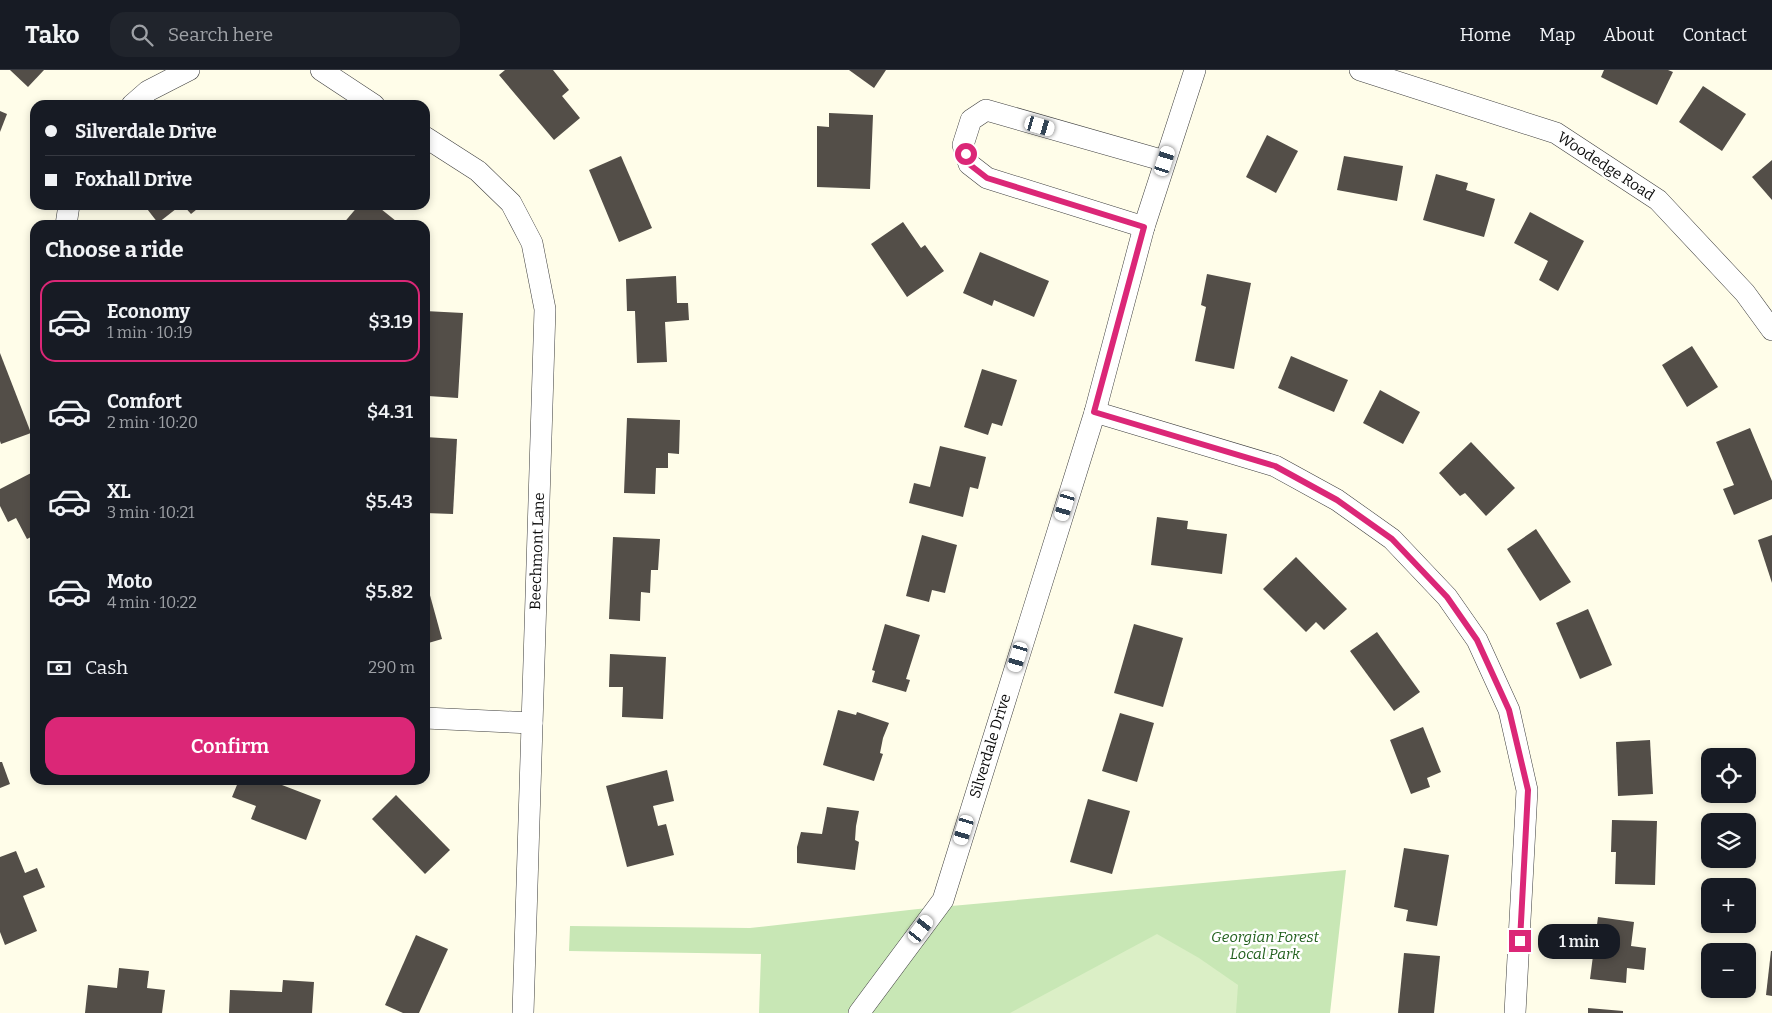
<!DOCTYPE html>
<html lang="en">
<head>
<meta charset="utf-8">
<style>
  body { margin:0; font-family:Bitter,serif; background:#20242c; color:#f1f3f6; height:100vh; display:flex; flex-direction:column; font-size:19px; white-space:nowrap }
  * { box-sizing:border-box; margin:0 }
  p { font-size:16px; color:#9ea1a6 }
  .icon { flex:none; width:28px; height:28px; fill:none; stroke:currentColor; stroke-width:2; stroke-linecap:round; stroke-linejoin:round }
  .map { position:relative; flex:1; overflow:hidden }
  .sheet { position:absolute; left:30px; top:150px; width:400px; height:565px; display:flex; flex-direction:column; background:#171b24; border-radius:15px; box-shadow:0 2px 8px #0003 }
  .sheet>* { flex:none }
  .hud { position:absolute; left:30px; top:30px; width:400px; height:110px; border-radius:15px; box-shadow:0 2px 8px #0003; display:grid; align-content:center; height:110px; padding:0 15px; background:#171b24 }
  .buttons { position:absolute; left:1701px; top:678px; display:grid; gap:10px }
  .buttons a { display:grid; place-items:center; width:55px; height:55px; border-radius:10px; background:#171b24; box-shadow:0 2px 8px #0003; font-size:25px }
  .end { position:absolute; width:22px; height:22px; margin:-11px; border:6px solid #db2777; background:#fff; box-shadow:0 0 0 2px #fff }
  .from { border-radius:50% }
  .bubble { position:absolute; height:35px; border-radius:15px; background:#171b24; box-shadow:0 2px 8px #0003; font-size:16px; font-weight:600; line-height:35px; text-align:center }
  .car { position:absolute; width:15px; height:30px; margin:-15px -8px; border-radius:6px; box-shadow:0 0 4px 1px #0007; background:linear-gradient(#fff 24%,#345 0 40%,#fff 0 76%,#345 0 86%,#fff 0) }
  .hud b { display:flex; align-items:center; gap:18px; height:48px; font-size:19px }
  .hud b+b { border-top:1px solid #363941 }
  .hud i { width:12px; height:12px; background:#f1f3f6 }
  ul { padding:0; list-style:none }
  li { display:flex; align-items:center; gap:15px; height:82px; margin:0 10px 8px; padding:0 5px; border:2px solid transparent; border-radius:15px }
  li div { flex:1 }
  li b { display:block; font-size:19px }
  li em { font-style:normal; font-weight:600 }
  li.on { border-color:#db2777 }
  li>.icon { width:45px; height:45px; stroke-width:1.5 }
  h2 { padding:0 15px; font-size:22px; line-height:60px }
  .pay { display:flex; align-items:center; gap:12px; height:55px; padding:0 15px; font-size:19px }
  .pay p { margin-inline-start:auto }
  .cta { display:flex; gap:10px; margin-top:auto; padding:10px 15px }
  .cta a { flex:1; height:58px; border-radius:15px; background:#db2777; color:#fff; font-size:20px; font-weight:600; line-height:58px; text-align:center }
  header { display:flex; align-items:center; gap:30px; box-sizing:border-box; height:70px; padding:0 25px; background:#171b24; border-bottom:1px solid #363941 }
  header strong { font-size:24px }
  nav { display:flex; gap:28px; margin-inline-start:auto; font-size:18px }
  .search { width:350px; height:45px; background:#20242c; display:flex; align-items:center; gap:12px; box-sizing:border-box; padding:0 18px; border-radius:15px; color:#9ea1a6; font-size:19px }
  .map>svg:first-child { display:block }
  .green { fill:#c8e7b5 }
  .pitch { fill:#dbefc6 }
  .building { fill:#534e48 }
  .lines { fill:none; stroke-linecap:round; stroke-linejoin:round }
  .street-casing { stroke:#3e3e3e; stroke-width:22 }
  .street { stroke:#fff; stroke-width:21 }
  .route { stroke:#db2777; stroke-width:6 }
  .labels { text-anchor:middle; stroke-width:5; stroke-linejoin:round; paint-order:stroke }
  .street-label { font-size:15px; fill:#0b0b0b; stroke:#fff }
  .park-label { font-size:15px; font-style:italic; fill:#22601e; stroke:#fff }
</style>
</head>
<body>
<header>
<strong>Tako</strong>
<div class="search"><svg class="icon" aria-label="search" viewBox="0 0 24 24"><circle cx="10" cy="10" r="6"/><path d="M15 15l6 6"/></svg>Search here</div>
<nav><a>Home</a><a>Map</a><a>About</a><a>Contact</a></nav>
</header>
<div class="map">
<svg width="1772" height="943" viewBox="0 0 1772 943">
  <rect width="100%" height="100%" fill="#fffde9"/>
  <polygon class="green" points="1346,800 1330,943 759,943 761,884 569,881 570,856 750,858 918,839"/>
  <polygon class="pitch" points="1157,864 1199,888 1238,915 1236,943 1010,943"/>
  <g class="building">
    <polygon points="10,0 44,0 28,17"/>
    <polygon points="505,0 553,0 569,20 562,26 580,48 554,70 499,5"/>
    <polygon points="849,0 886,0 874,18"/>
    <polygon points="1604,0 1668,0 1673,2 1657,35 1601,7"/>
    <polygon points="1703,16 1746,44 1722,81 1679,52"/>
    <polygon points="0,41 7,44 0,62"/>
    <polygon points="829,43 873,45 870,119 817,117 817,56 829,57"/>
    <polygon points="1267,65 1298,81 1276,123 1246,107"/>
    <polygon points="621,86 652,158 619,172 589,100"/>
    <polygon points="1344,86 1403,96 1397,131 1337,120"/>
    <polygon points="1772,90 1772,130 1752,107"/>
    <polygon points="1436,104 1468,113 1466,120 1495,129 1484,167 1423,150"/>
    <polygon points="144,135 181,135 158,153"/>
    <polygon points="183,135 202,135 191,144"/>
    <polygon points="359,135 376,135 401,155 342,155"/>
    <polygon points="1530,142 1584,171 1558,221 1539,210 1548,191 1514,173"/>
    <polygon points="903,152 921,178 925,175 944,201 907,227 871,174"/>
    <polygon points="980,182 1049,211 1034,247 994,230 992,236 963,223"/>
    <polygon points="1207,204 1251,213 1234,299 1195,291 1206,237 1201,235"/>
    <polygon points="676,206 677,233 688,233 689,250 665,252 667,292 637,293 635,241 627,241 626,209"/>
    <polygon points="425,241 463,243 458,328 428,326 430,300 425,300"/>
    <polygon points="1692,276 1718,317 1687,337 1662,295"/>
    <polygon points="0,283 31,363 1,374 0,371"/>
    <polygon points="1291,286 1348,310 1334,342 1278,318"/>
    <polygon points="982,299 1017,310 1002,356 992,353 988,365 964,357"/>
    <polygon points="1380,320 1420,342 1403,374 1363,353"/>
    <polygon points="627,348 680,350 679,384 668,383 668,398 656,398 655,424 624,423"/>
    <polygon points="1750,358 1772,411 1772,429 1734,445 1723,419 1734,415 1716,372"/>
    <polygon points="425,367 457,369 453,444 425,443"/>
    <polygon points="1471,372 1515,418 1486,446 1465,423 1460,426 1439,403"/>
    <polygon points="940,376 986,387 978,419 970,417 963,447 909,433 914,413 930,417"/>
    <polygon points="35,401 35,465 27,469 16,448 8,452 0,436 0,419"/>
    <polygon points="1157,447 1188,451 1187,459 1227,464 1222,504 1151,495"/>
    <polygon points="1536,459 1571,512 1540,531 1507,479"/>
    <polygon points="922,465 957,475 945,523 932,520 929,532 906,526"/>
    <polygon points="1772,465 1772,513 1758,470"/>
    <polygon points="613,467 660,469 658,500 651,500 650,523 641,522 640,551 609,549"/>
    <polygon points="1296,487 1347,539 1324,560 1316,552 1306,562 1263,519"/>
    <polygon points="425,518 428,518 442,569 425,574"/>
    <polygon points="1588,539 1612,595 1580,609 1556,553"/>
    <polygon points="885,554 920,565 906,609 910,610 906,622 872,612 875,601 872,600"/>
    <polygon points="1134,554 1183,568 1163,637 1114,623"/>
    <polygon points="1377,562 1420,622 1394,641 1350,581"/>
    <polygon points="610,584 666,587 663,649 622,647 623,617 609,617"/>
    <polygon points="838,640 856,645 857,642 889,653 883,668 880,683 883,684 874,711 823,695"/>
    <polygon points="1120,643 1154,653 1137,712 1102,701"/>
    <polygon points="1423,657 1441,702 1427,708 1430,717 1411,724 1390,670"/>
    <polygon points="1650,670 1653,724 1618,726 1616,672"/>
    <polygon points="0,692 2,692 10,714 0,718"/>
    <polygon points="667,700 674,731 653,736 658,756 666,754 674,785 627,797 606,716"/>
    <polygon points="239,710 269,710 321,730 306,770 251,749 256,736 232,727"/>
    <polygon points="396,725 450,780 425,804 372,749"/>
    <polygon points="1088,729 1130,741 1112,804 1070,792"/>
    <polygon points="827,737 859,741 856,756 855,770 859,772 855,800 797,793 797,777 801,762 822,764"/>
    <polygon points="1612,750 1657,751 1655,815 1615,814 1616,782 1611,782"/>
    <polygon points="1404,778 1449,785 1437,856 1406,851 1408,840 1394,837"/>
    <polygon points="16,781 25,803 37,798 45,817 23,826 37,861 5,875 0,862 0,787"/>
    <polygon points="1598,847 1634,852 1631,876 1646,878 1644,900 1627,898 1626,913 1590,909"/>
    <polygon points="416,865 448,879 419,943 403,943 385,935"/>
    <polygon points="1771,881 1772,881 1772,926 1766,925"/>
    <polygon points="1404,883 1440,886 1434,943 1398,943"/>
    <polygon points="119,898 149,901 147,918 165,920 162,943 85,943 88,915 117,918"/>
    <polygon points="283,910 314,912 312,943 229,943 230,920 282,922"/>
    <polygon points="1588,938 1623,941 1623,943 1588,943"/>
  </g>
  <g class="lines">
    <defs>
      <g id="street">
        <polyline points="321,0 374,35"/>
        <polyline points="1360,0 1556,63 1658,130 1745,223 1772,260"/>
        <polyline points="132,35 148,21 189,0"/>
        <polyline points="425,67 478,101 511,133 532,173 545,239 523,943"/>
        <polyline points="66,155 69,135"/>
        <polyline points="1144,157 987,108 969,94 963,75 971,50 986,40 1165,91"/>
        <polyline points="1095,342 1275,396 1337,430 1392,469 1447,527 1477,570 1509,640 1527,720 1515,943"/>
        <polyline points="425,648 532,653"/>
        <polyline points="859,943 943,830 1095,342 1144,157 1195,0"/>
      </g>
    </defs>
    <use href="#street" class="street-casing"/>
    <use href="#street" class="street"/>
  </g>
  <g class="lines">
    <polyline class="route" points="966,84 969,94 987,108 1144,157 1094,342 1275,396 1337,430 1392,469 1447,527 1477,570 1509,640 1528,720 1520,871"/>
  </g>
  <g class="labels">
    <g class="street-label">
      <text transform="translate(1606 96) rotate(33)" y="5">Woodedge Road</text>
      <text transform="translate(537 481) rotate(-88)" y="5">Beechmont Lane</text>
      <text transform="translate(990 676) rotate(-73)" y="5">Silverdale Drive</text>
    </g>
    <g class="park-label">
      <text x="1265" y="872">Georgian Forest<tspan x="1265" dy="17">Local Park</tspan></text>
    </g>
  </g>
</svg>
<div class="buttons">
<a><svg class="icon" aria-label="locate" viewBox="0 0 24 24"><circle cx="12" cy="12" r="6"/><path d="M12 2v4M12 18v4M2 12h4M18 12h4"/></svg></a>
<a><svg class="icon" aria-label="layers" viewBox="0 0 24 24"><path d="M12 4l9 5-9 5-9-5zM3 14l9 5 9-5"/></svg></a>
<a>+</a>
<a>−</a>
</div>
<i class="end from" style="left:966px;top:84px"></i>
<i class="end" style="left:1520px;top:871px"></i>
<div class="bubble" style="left:1538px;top:854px;width:82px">1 min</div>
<i class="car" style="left:1040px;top:56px;rotate:106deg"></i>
<i class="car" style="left:1165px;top:91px;rotate:18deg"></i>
<i class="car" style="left:1065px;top:436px;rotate:197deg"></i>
<i class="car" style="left:1018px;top:587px;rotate:197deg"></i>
<i class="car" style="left:964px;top:760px;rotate:197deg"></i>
<i class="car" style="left:921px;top:859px;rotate:37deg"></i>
<div class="hud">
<b><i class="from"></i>Silverdale Drive</b>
<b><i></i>Foxhall Drive</b>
</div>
<section class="sheet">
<h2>Choose a ride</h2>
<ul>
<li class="on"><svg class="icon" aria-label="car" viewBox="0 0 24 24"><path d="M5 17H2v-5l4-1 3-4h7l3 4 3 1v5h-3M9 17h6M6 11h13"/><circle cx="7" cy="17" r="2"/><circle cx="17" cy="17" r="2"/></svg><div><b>Economy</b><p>1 min · 10:19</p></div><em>$3.19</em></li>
<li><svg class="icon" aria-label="car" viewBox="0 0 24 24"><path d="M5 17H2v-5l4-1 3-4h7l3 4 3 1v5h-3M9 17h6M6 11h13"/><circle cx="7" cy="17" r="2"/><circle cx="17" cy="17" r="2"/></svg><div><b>Comfort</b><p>2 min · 10:20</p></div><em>$4.31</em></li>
<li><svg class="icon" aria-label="car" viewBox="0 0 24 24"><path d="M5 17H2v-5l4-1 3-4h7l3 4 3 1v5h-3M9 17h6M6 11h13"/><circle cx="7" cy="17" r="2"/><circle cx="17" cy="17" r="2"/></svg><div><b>XL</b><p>3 min · 10:21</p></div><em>$5.43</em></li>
<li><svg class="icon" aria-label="car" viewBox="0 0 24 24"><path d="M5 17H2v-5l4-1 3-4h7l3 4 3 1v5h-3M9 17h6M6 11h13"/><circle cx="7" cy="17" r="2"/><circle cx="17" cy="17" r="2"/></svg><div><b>Moto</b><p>4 min · 10:22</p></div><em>$5.82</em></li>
</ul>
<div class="pay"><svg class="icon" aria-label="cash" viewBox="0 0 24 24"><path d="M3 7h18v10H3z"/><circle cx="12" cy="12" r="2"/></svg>Cash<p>290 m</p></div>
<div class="cta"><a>Confirm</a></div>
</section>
</div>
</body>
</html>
